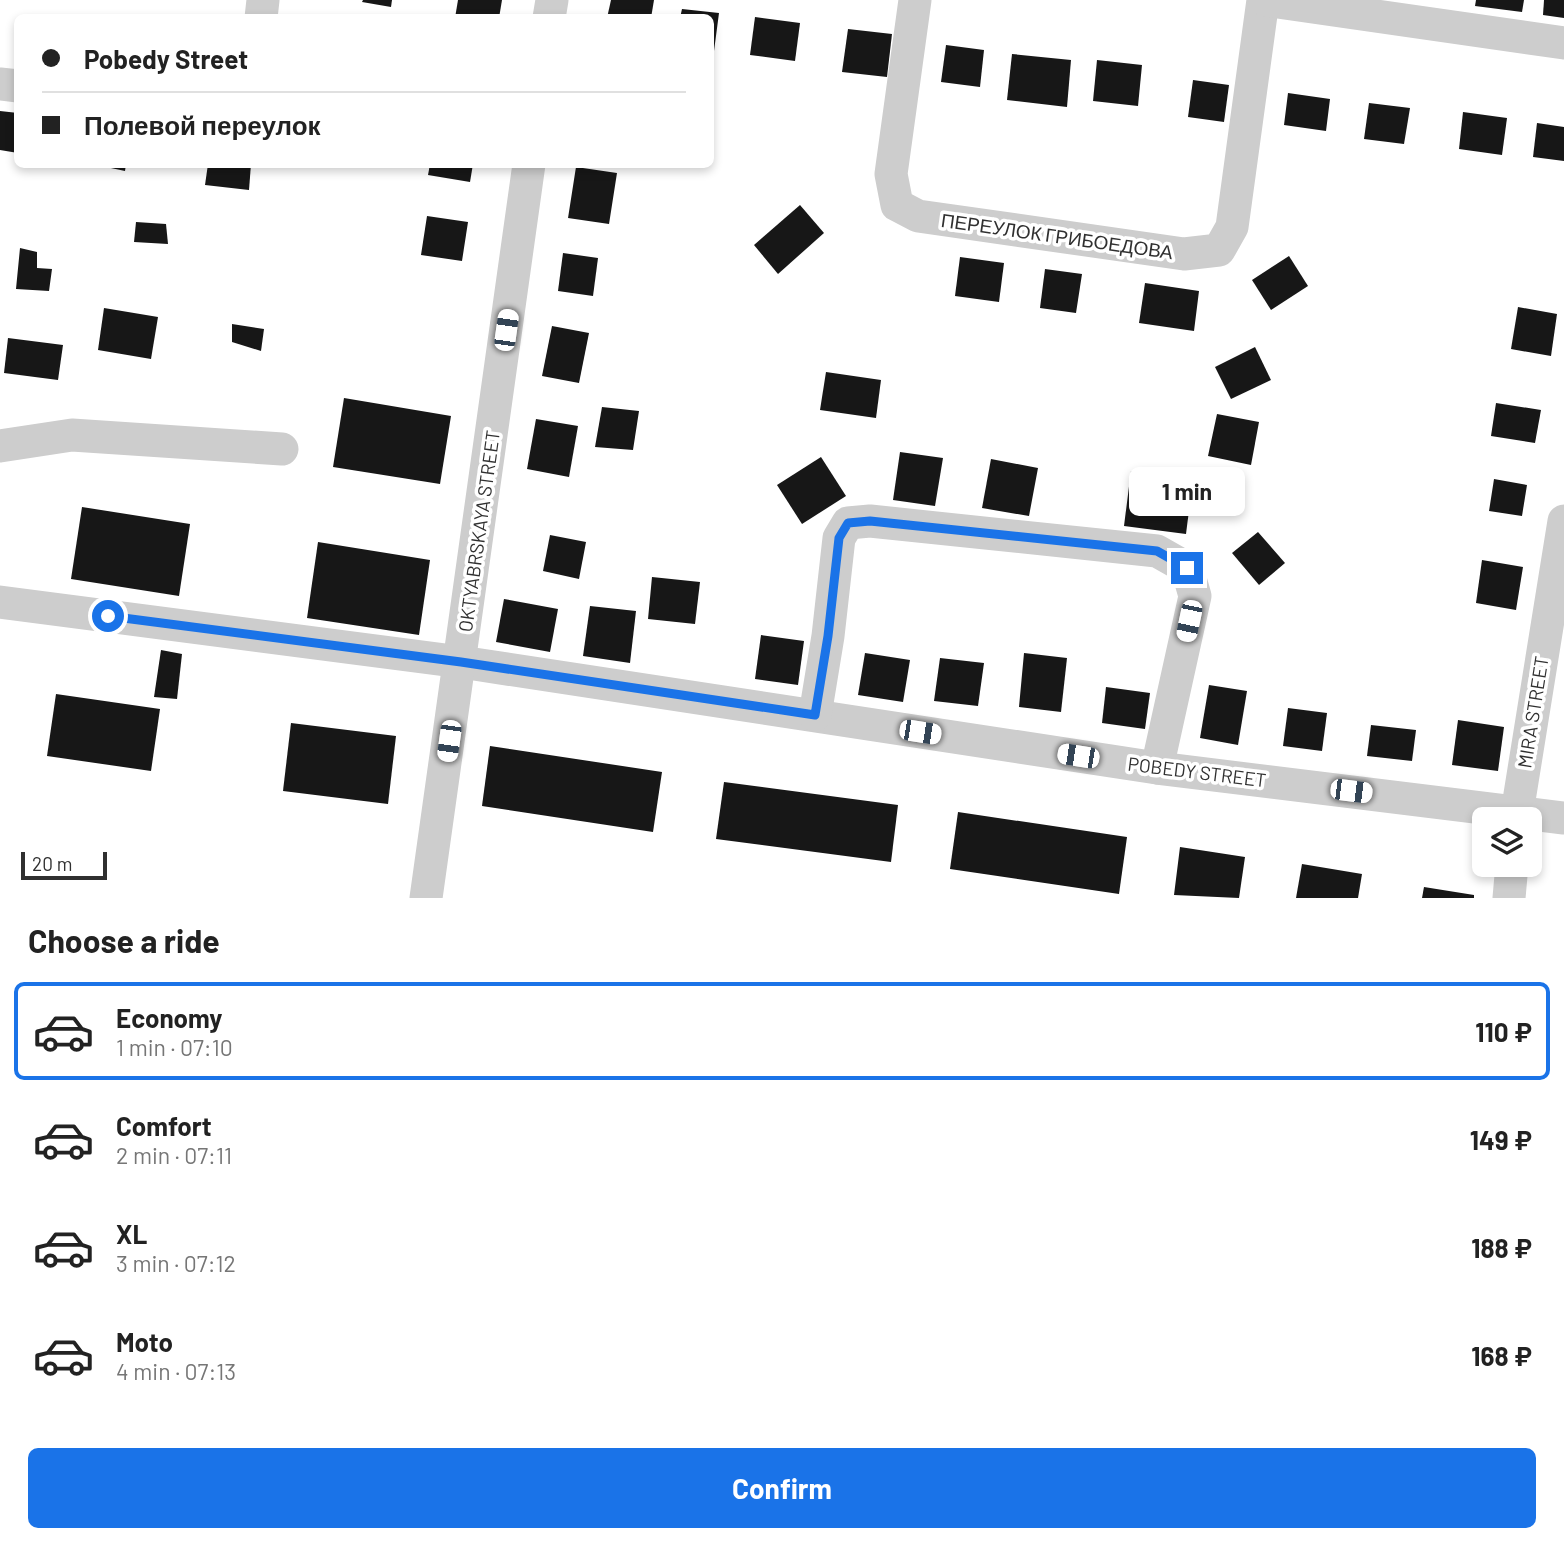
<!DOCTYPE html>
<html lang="en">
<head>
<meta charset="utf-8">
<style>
  body { margin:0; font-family:Barlow,sans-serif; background:#f6f6f6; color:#222; height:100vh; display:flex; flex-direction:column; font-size:26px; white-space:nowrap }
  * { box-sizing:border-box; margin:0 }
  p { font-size:23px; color:#767676 }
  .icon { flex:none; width:38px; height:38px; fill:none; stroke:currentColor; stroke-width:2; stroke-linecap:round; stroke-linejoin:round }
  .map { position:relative; height:898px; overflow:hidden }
  .sheet { display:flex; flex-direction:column; background:#fff; flex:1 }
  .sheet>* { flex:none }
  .banner { position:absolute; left:14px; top:14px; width:700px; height:154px; border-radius:10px; box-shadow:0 4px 10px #0003; display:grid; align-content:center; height:154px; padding:0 28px; background:#fff }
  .fabs { position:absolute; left:1472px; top:807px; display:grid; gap:14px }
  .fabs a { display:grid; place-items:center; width:70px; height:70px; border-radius:10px; background:#fff; box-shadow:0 4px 10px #0003; font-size:35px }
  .scale { position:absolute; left:21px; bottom:18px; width:86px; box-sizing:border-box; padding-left:7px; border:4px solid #303030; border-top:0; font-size:19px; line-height:24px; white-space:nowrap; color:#303030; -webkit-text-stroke:5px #fff; paint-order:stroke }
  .end { position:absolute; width:32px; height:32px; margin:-16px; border:9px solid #1a73e8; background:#fff; box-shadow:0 0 0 4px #fff }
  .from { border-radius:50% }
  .bubble { position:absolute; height:49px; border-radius:10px; background:#fff; box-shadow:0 4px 10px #0003; font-size:23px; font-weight:700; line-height:49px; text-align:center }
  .car { position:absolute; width:21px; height:42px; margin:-21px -10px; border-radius:9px; box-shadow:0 0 5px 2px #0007; background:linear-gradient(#fff 24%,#345 0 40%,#fff 0 76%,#345 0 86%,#fff 0) }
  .banner b { display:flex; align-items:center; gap:24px; height:66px; font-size:26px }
  .banner b+b { border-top:2px solid #e0e0e0 }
  .banner i { width:18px; height:18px; background:#222 }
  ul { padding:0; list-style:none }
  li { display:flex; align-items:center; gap:21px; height:98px; margin:0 14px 10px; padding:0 14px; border:4px solid transparent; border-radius:10px }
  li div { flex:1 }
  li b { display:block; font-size:26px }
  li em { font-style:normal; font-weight:700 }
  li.selected { border-color:#1a73e8 }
  li>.icon { width:63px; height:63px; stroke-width:1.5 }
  h2 { padding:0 28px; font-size:32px; line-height:84px }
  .button { display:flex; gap:14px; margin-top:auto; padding:14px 28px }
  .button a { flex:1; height:80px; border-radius:10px; background:#1a73e8; color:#fff; font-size:28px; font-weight:700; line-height:80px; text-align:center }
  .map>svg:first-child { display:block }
  .building { fill:#171717 }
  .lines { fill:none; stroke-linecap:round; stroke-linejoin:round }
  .minor { stroke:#cdcdcd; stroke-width:33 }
  .route { stroke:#1a73e8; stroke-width:9 }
  .labels { text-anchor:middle; stroke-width:7; stroke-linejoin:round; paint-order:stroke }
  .street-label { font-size:19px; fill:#303030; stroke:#fff }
</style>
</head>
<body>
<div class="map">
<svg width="1564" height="898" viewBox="0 0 1564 898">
  <rect width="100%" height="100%" fill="#fff"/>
  <g class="building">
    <polygon points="363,0 392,0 391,7 362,2"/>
    <polygon points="458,0 502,0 499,18 455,18"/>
    <polygon points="611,0 654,0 651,18 607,18"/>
    <polygon points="1476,0 1524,0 1522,12 1475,6"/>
    <polygon points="1544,0 1564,0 1564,18 1543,15"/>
    <polygon points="682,9 719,13 714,51 710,50 710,18 680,18"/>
    <polygon points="755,17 800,23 795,61 750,55"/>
    <polygon points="848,29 892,34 887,77 842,72"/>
    <polygon points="946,45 984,50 980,87 941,82"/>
    <polygon points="1012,54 1071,60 1067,107 1007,100"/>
    <polygon points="1097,60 1142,65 1138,106 1093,101"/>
    <polygon points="1193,80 1229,85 1224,122 1188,117"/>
    <polygon points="1288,93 1330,99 1326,131 1284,125"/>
    <polygon points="1369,103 1410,108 1404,144 1364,139"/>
    <polygon points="0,111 18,113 18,153 0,150"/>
    <polygon points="1463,112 1507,118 1502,155 1459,149"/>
    <polygon points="1537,123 1564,127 1564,161 1533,157"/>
    <polygon points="92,164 126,164 125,171"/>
    <polygon points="208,164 251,164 249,190 205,185"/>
    <polygon points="430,164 473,164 470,182 428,175"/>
    <polygon points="576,167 617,173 609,224 568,218"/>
    <polygon points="800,205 824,233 778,274 754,245"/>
    <polygon points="427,216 468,222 462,261 421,255"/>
    <polygon points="136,222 166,224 168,244 134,242"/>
    <polygon points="20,248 37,252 37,268 52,269 49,291 16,289"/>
    <polygon points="563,253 598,258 593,296 558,291"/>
    <polygon points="1289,256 1308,286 1271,310 1252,280"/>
    <polygon points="960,257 1004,263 999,302 955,296"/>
    <polygon points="1045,269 1082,274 1076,313 1040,308"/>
    <polygon points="1145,283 1199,291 1194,331 1139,323"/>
    <polygon points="1518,307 1557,314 1551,356 1511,349"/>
    <polygon points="104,308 158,317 151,359 98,350"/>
    <polygon points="232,324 264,329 261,351 232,342"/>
    <polygon points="552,326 589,333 579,383 542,376"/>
    <polygon points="8,338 63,345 58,380 4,373"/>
    <polygon points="1255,347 1271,380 1231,399 1215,367"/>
    <polygon points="826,372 881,380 876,418 820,410"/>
    <polygon points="344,398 451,416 440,484 333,467"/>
    <polygon points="1496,403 1541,410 1535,443 1491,436"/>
    <polygon points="602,407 639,411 633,450 595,447"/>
    <polygon points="1217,414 1259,422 1251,465 1208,456"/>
    <polygon points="536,419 578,426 569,477 527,469"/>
    <polygon points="900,452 943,458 935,506 893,500"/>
    <polygon points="821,457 846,496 802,524 777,485"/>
    <polygon points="991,459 1038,468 1029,516 982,508"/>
    <polygon points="1131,471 1193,479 1186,534 1124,526"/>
    <polygon points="1494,479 1527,485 1522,516 1489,511"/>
    <polygon points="82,507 190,524 179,596 71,579"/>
    <polygon points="1258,532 1285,563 1259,585 1232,553"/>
    <polygon points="550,535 586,542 579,579 543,571"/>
    <polygon points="318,542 430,560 419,635 307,618"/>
    <polygon points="1482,560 1523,567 1516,610 1476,603"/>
    <polygon points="652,577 700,582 695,624 648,619"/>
    <polygon points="504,599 558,609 550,652 496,642"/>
    <polygon points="590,606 636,611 630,663 583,656"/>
    <polygon points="761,635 804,641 798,685 755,679"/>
    <polygon points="161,650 182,654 177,699 154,697"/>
    <polygon points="865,653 910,660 903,702 858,695"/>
    <polygon points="1024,653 1067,658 1061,712 1019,707"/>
    <polygon points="940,658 984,663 978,706 934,701"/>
    <polygon points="1209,685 1247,691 1238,745 1200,738"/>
    <polygon points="1106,687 1150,693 1145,729 1102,723"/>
    <polygon points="56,694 160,709 151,771 47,756"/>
    <polygon points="1288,708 1327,713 1322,751 1283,746"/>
    <polygon points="1458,720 1504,727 1498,771 1452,765"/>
    <polygon points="291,723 396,736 388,804 283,791"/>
    <polygon points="1371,725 1416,730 1412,761 1367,756"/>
    <polygon points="490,746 662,772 653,832 482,806"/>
    <polygon points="724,782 898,805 891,862 716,839"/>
    <polygon points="958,812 1127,837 1119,894 950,869"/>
    <polygon points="1180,847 1245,857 1239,898 1174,895"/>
    <polygon points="1302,864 1362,874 1358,898 1296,898"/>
    <polygon points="1424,887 1474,895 1474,898 1422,898"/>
  </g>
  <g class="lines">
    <g class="minor">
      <polyline points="915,0 891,174 897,205 918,216 1184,254 1219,250 1232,227 1263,0"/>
      <polyline points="1265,0 1564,43"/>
      <polyline points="261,18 263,0"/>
      <polyline points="549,18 552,0"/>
      <polyline points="0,84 18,86"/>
      <polyline points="0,446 72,435 282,449"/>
      <polyline points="0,602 461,662 1157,768 1564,818"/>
      <polyline points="815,715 828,636 839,538 848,523 870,521 1157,551 1187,568 1195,596 1157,768"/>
      <polyline points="1516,819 1564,521"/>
      <polyline points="426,898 529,164"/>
      <polyline points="1509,898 1512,864"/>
    </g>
  </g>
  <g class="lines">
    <polyline class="route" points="108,616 461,662 815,715 828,636 839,538 848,523 870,521 1157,551 1187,568"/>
  </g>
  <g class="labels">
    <g class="street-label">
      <text transform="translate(1057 236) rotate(8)" y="7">ПЕРЕУЛОК ГРИБОЕДОВА</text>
      <text transform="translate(479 531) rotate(-82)" y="7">OKTYABRSKAYA STREET</text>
      <text transform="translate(1533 712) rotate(-81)" y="7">MIRA STREET</text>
      <text transform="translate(1197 772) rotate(7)" y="7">POBEDY STREET</text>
    </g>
  </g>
</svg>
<div class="fabs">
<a><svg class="icon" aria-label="layers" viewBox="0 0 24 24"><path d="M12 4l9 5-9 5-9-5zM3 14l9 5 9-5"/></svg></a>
</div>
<div class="scale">20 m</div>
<i class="end from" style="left:108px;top:616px"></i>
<i class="end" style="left:1187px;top:568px"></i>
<div class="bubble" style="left:1129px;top:467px;width:116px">1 min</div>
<i class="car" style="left:506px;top:330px;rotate:8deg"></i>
<i class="car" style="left:1189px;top:621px;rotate:192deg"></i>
<i class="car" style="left:920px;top:732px;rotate:99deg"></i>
<i class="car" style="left:449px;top:741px;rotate:188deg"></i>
<i class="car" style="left:1078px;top:756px;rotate:279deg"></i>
<i class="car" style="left:1351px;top:791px;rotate:97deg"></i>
<div class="banner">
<b><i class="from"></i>Pobedy Street</b>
<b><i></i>Полевой переулок</b>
</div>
</div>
<section class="sheet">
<h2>Choose a ride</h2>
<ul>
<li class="selected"><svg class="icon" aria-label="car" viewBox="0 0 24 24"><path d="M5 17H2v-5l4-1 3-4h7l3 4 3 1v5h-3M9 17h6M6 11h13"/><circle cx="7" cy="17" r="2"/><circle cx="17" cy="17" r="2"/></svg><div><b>Economy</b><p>1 min · 07:10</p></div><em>110 ₽</em></li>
<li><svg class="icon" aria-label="car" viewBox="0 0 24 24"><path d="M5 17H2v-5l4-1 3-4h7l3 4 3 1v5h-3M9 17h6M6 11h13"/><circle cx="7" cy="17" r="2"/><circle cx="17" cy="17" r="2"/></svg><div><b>Comfort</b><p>2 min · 07:11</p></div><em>149 ₽</em></li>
<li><svg class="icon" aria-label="car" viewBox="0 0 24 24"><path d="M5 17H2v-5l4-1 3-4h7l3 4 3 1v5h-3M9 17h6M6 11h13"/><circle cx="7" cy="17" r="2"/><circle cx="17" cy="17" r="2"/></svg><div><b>XL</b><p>3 min · 07:12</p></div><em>188 ₽</em></li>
<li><svg class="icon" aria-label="car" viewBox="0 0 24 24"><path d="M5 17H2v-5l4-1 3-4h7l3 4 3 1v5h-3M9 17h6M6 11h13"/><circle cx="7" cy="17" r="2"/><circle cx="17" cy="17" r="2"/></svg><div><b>Moto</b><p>4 min · 07:13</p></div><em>168 ₽</em></li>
</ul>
<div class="button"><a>Confirm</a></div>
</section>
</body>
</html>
